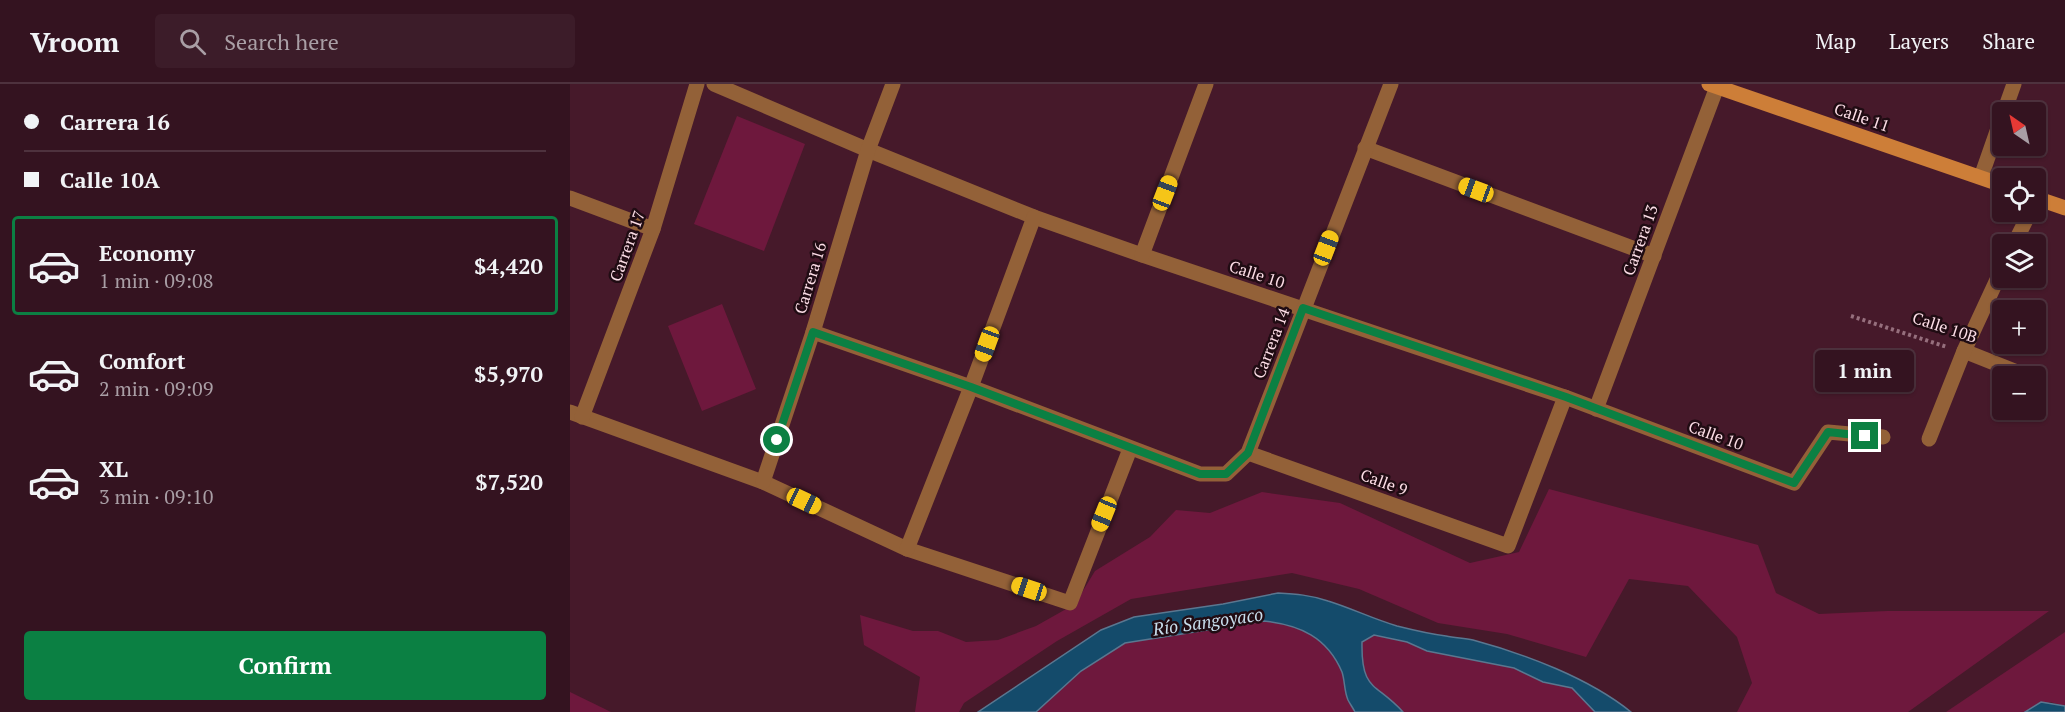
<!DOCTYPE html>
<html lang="en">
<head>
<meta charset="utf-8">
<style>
  body { margin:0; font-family:"PT Serif",serif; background:#3c1c29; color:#f1f3f6; height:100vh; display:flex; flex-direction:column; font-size:22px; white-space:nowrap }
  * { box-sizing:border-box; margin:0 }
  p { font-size:20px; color:#a99ea5 }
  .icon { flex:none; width:33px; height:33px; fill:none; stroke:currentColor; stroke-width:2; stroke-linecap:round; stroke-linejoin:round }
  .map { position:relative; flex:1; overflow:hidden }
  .drawer { display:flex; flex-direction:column; background:#341320; width:570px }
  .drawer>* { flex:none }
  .banner { display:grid; align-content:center; height:132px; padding:0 24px; background:#341320 }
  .needle { width:39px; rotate:326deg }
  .fabs { position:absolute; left:1422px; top:18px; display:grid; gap:12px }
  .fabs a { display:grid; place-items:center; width:54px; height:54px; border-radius:6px; background:#341320; box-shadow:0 2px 4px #0004,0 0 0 2px #4e323e; font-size:30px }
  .end { position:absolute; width:27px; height:27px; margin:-14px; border:8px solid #0b8043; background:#fff; box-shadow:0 0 0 3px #fff }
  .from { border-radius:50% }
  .bubble { position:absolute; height:42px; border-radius:6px; background:#341320; box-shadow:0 2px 4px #0004,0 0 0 2px #4e323e; font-size:20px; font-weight:700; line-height:42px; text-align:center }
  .car { position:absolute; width:18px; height:36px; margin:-18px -9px; border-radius:8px; box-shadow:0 0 4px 2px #0007; background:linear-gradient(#f5c518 24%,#345 0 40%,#f5c518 0 76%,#345 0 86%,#f5c518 0) }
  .banner b { display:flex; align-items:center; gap:21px; height:57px; font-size:22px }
  .banner b+b { border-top:2px solid #4e323e }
  .banner i { width:15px; height:15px; background:#f1f3f6 }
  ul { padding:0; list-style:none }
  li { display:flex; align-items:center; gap:18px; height:99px; margin:0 12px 9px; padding:0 12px; border:3px solid transparent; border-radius:6px }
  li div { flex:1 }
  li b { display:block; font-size:22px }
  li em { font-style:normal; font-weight:700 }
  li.selected { border-color:#0b8043 }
  li>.icon { width:54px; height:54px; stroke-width:1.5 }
  .cta { display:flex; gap:12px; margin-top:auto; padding:12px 24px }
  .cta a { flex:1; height:69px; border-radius:6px; background:#0b8043; color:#fff; font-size:24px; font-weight:700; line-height:69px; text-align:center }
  header { display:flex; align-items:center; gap:36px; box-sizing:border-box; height:84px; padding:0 30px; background:#341320; border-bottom:2px solid #4e323e }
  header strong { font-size:28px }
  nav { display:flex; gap:33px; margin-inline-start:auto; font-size:21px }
  .search { width:420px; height:54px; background:#3c1c29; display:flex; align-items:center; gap:15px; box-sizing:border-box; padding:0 21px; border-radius:6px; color:#a99ea5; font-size:22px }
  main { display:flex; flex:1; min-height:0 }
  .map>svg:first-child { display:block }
  .green { fill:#6e183d }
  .water { fill:#144b6b; stroke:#5a7790; stroke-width:1.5 }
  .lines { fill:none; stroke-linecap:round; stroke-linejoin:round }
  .path { stroke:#966f7d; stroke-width:4; stroke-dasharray:3 3; stroke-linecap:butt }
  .street { stroke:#936138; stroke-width:15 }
  .secondary { stroke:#cd7e38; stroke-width:15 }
  .route { stroke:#0b8043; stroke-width:8 }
  .labels { text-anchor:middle; stroke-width:5; stroke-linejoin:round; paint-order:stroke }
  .street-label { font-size:16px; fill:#fcdde6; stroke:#200c13 }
  .water-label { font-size:18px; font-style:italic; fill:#c7ddec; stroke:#200c13 }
</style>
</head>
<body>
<header>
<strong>Vroom</strong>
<div class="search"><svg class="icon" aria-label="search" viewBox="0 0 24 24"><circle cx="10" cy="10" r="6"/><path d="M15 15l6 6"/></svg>Search here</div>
<nav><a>Map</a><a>Layers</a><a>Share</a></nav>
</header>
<main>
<section class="drawer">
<div class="banner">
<b><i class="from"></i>Carrera 16</b>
<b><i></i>Calle 10A</b>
</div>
<ul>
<li class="selected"><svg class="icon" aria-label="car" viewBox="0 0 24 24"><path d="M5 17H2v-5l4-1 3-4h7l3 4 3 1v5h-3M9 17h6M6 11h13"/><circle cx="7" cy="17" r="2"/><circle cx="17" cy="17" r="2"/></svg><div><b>Economy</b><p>1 min · 09:08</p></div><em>$4,420</em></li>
<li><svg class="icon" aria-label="car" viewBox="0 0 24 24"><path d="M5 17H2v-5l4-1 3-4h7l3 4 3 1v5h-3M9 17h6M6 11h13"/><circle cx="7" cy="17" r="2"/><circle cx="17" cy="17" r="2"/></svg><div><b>Comfort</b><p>2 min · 09:09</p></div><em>$5,970</em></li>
<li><svg class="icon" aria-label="car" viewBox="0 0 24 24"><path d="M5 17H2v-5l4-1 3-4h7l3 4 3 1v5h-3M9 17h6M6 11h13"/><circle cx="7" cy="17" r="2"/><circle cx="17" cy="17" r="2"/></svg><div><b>XL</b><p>3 min · 09:10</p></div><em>$7,520</em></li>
</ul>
<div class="cta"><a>Confirm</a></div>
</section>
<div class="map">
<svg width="1495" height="628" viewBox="0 0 1495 628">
  <rect width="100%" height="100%" fill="#46192a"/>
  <g class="green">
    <polygon points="167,32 235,60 194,167 124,140"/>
    <polygon points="152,220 186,305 132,327 98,242"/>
    <polygon points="979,405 1188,461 1206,509 1249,530 1317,527 1479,527 1338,628 1167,628 1182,599 1167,553 1118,502 1059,495 1016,573 937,550 868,539 789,505 722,489 561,515 487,557 394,619 389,628 345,628 350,593 294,561 290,531 343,547 368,547 396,558 428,556 466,542 505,520 525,487 580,453 606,426 640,429 692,408 770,419 900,479 949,468"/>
    <path d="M 694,537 C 730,541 757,553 772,588 C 775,597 774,607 778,616 C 780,620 783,624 785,628 L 466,628 L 511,587 L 555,559 Z"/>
    <polygon points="1495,548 1495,622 1480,618 1455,628 1376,628"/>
    <path d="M 804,551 L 837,558 L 857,567 L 944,584 L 973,598 L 1002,604 L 1025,628 L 833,628 C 805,598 791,608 792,558 Z"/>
    <polygon points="0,608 41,628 0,628"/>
  </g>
  <g class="water">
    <path d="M 708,509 C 725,510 741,511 758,517 C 781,524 803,535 827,542 C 843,546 860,550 876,552 C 885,554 894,554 903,556 C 955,570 1019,594 1061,628 L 1025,628 L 1002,604 L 973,598 L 944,584 L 857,567 L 837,558 L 804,551 L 792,558 C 791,608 806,598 833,628 L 785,628 C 783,624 780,620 778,616 C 774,607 775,597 772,588 C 757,553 730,541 694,537 L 555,559 L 511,587 L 466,628 L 408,628 L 531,546 L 564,533 L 653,520 Z"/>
    <polygon points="1471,618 1495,622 1495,628 1455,628"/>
  </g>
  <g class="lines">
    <polyline class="path" points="1281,232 1377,263"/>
    <g class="street">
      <polyline points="144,0 298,66 464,133 572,171 995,313 1224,399 1258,348 1313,353"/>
      <polyline points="1434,28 1444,0"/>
      <polyline points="795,64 1084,172"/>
      <polyline points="1411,93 1432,33"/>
      <polyline points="0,114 83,145"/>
      <polyline points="1444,160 1460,128"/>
      <polyline points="572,171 636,0"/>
      <polyline points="243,248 401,303 630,390 656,390 678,369 821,0"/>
      <polyline points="1394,267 1457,292"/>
      <polyline points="1026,325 1148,0"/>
      <polyline points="0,328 193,398 337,465 500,519 560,365"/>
      <polyline points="12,333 83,145 127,0"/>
      <polyline points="1359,355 1394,267 1432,185"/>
      <polyline points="678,369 938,462 995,313"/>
      <polyline points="193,398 243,248 298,66 323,0"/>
      <polyline points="337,465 401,303 464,133"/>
    </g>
    <g class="secondary">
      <polyline points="1139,0 1432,101"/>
      <polyline points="1466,114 1495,124"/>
    </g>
  </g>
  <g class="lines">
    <polyline class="route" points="207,356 243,248 401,303 630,390 656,390 678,369 733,224 996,313 1224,399 1258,348 1295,352"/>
  </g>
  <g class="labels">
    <g class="street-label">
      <text transform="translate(1292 33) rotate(19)" y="6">Calle 11</text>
      <text transform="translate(1070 156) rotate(-70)" y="6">Carrera 13</text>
      <text transform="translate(57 162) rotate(-70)" y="6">Carrera 17</text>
      <text transform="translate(687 190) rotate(18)" y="6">Calle 10</text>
      <text transform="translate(240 194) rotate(-73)" y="6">Carrera 16</text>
      <text transform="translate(1375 243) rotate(18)" y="6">Calle 10B</text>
      <text transform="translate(701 259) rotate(-69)" y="6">Carrera 14</text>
      <text transform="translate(1146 351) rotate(20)" y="6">Calle 10</text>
      <text transform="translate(814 398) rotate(20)" y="6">Calle 9</text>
    </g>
    <g class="water-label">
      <text transform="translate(638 538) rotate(-8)" y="6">Río Sangoyaco</text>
    </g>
  </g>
</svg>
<div class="fabs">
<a><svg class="needle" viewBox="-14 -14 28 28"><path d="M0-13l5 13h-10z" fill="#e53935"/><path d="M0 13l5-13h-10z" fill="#a99ea5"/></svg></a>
<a><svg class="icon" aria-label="locate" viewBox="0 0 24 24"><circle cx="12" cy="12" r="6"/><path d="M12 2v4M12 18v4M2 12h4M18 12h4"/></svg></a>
<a><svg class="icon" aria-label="layers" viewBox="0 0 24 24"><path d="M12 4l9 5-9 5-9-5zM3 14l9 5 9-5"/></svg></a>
<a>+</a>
<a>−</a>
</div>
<i class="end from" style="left:207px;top:356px"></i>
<i class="end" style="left:1295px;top:352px"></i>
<div class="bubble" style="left:1245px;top:266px;width:99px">1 min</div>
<i class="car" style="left:906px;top:106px;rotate:290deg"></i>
<i class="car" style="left:595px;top:109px;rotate:21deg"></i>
<i class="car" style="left:756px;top:164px;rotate:21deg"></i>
<i class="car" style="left:417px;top:260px;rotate:200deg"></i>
<i class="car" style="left:234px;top:417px;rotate:115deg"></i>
<i class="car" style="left:534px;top:430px;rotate:202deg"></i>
<i class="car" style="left:459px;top:505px;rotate:288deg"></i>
</div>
</main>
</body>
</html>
